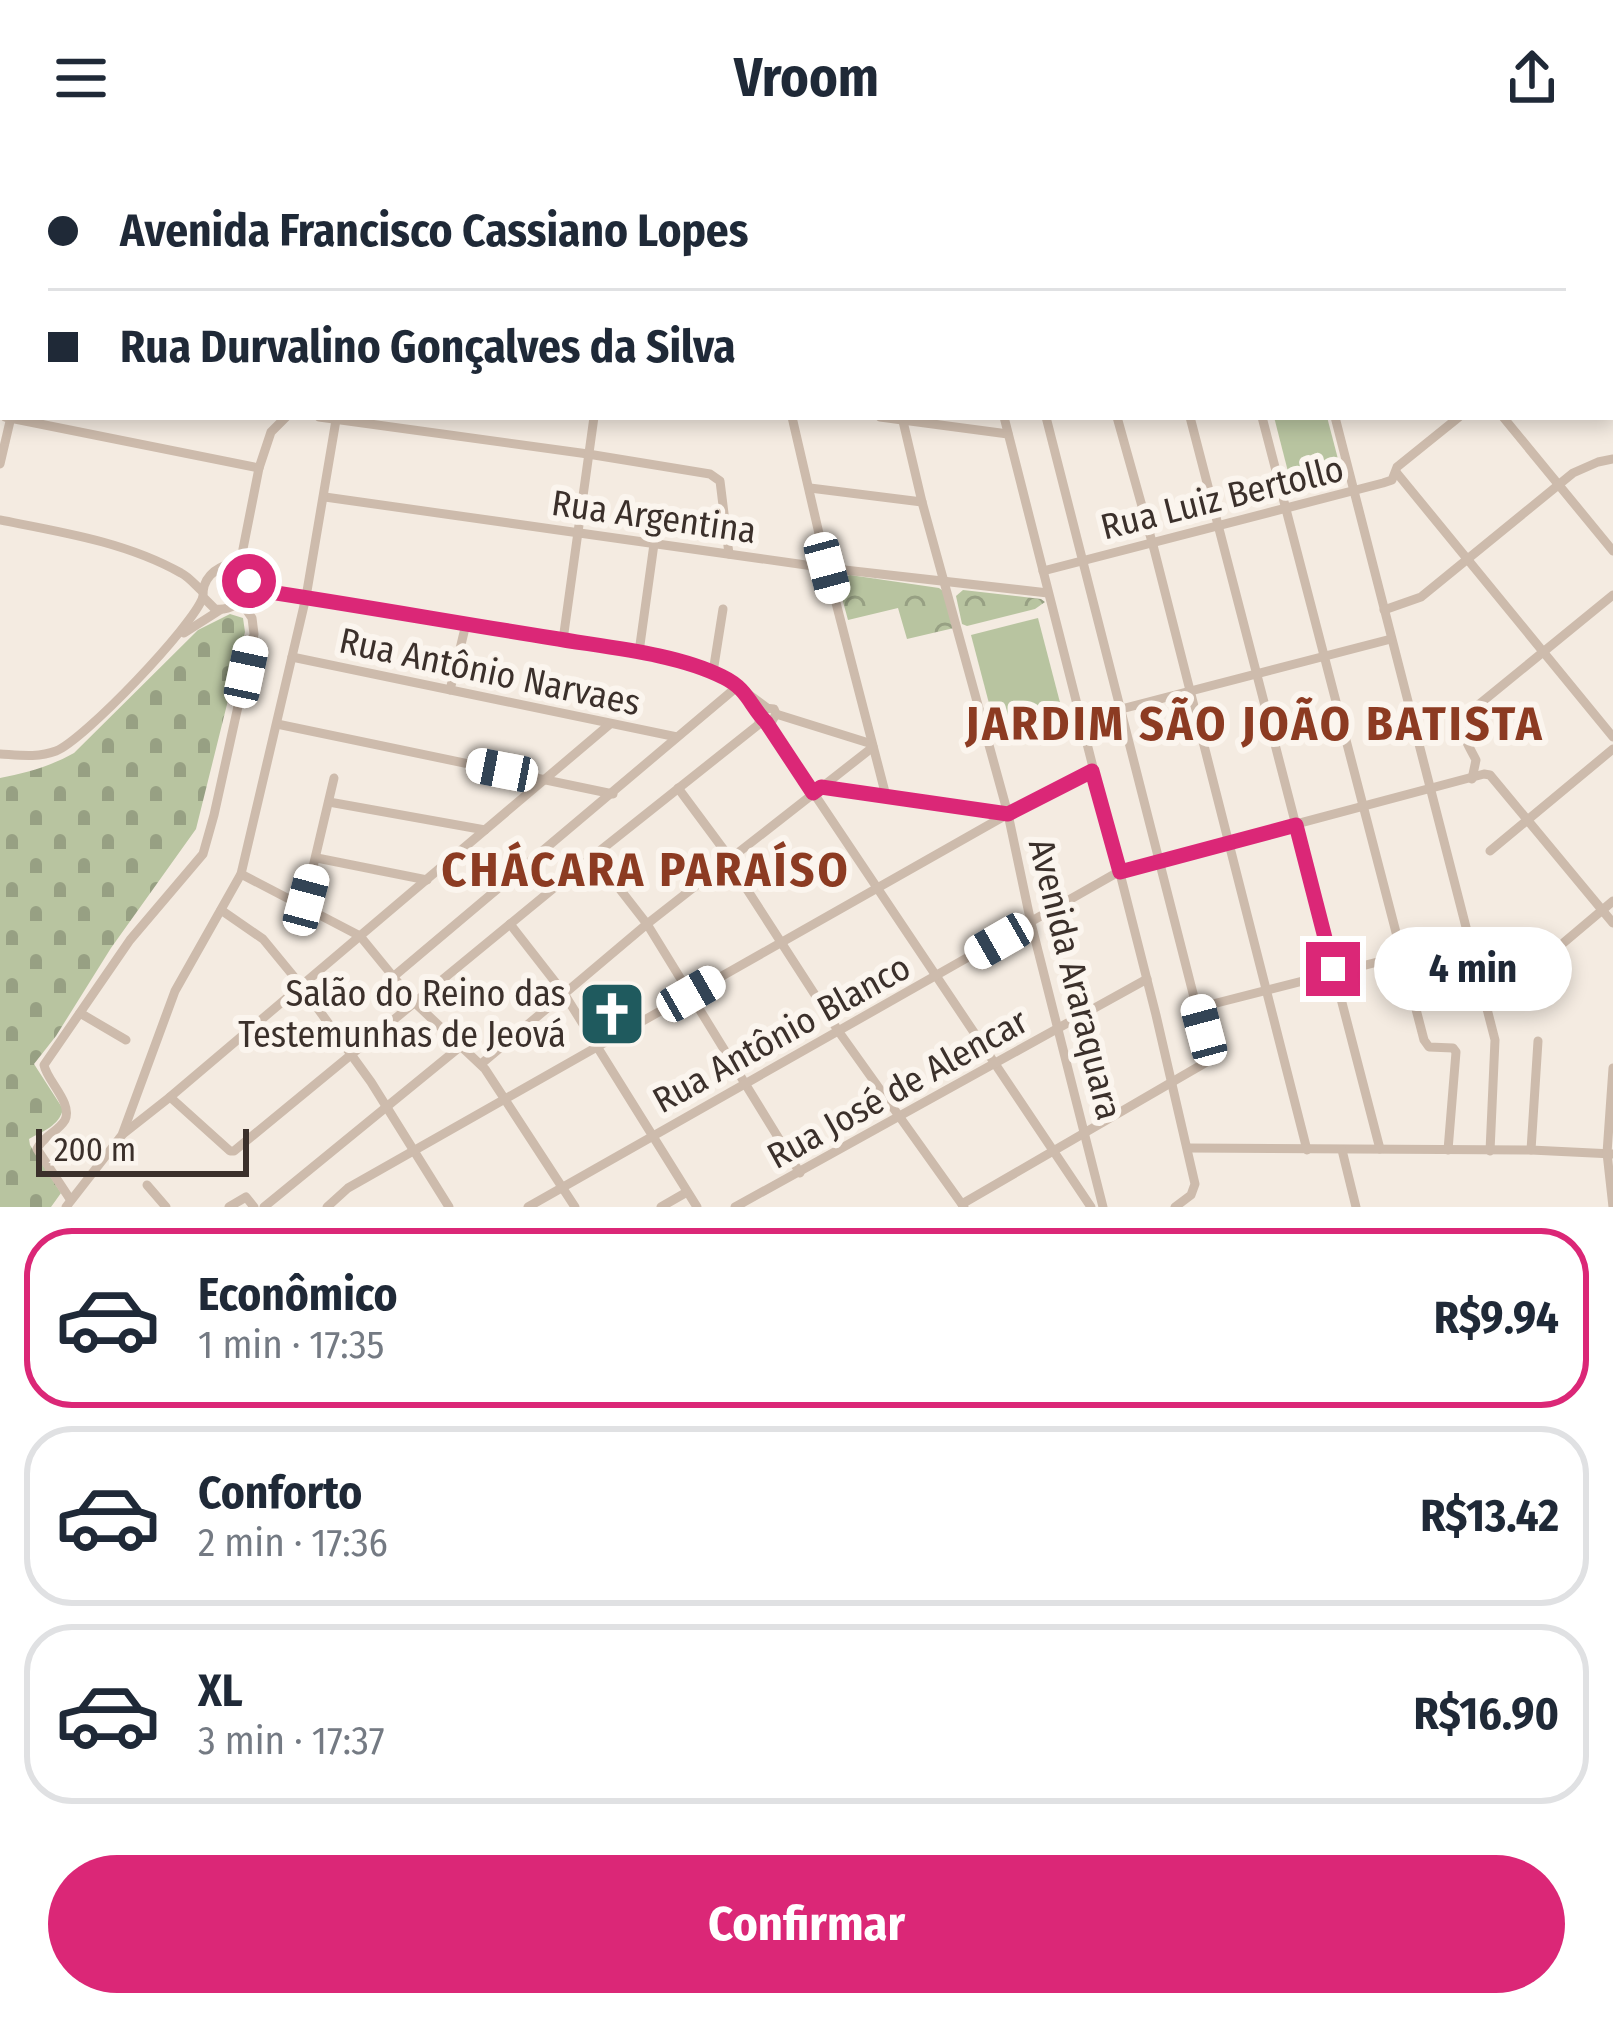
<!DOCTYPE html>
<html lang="pt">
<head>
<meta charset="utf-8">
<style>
  body { margin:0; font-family:"Fira Sans Condensed",sans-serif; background:#f6f6f7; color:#1f2937; height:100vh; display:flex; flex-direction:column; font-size:45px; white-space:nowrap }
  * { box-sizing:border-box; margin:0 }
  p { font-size:39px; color:#747a83 }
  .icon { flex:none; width:66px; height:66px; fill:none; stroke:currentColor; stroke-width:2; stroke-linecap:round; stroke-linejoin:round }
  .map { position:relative; height:1051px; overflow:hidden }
  .sheet { display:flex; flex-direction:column; background:#fff; flex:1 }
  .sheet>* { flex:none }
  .hud { position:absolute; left:0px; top:0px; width:1614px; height:264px; box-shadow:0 6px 18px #0003; display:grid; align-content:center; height:264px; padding:0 48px; background:#fff }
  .scale { position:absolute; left:36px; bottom:30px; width:213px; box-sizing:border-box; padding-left:12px; border:6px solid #3b302b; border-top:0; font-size:33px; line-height:42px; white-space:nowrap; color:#3b302b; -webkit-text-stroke:9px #fbf5ee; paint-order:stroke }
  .end { position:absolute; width:54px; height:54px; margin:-27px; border:15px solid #db2777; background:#fff; box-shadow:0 0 0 6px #fff }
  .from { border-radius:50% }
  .bubble { position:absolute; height:84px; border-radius:42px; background:#fff; box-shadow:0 6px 18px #0003; font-size:39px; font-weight:700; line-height:84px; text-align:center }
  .car { position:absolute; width:36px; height:72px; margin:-36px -18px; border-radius:15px; box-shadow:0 0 9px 3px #0007; background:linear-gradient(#fff 24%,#345 0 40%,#fff 0 76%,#345 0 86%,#fff 0) }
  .hud b { display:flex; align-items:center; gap:42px; height:114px; font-size:45px }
  .hud b+b { border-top:3px solid #e0e1e3 }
  .hud i { width:30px; height:30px; background:#1f2937 }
  ul { padding:21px 0 0; list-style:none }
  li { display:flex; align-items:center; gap:36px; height:180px; margin:0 24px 18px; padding:0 24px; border:6px solid #e0e1e3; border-radius:48px }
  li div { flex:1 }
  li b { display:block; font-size:45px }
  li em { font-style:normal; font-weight:700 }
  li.active { border-color:#db2777 }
  li>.icon { width:108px; height:108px; stroke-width:1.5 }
  .button { display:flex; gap:24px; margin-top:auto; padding:24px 48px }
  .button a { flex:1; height:138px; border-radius:72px; background:#db2777; color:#fff; font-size:48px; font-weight:700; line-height:138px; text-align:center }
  header { display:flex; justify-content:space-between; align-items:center; height:156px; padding:0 48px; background:#fff; font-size:54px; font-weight:700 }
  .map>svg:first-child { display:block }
  .cemetery { fill:url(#cemetery-stones) }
  .park { fill:url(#park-crowns) }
  .garden { fill:#b8c4a0 }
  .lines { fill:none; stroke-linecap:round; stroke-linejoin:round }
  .minor { stroke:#cdbbac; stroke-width:9 }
  .route { stroke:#db2777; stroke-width:15 }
  .labels { text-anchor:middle; stroke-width:12; stroke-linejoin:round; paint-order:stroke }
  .street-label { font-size:36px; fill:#3b302b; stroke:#fbf5ee }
  .poi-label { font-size:36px; fill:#3b302b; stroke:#fbf5ee; text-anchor:end }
  .district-label { font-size:48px; font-weight:bold; letter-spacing:3px; fill:#8c3b22; stroke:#fbf5ee }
</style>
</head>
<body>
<header><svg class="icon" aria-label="menu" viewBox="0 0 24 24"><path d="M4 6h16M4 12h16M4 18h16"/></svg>Vroom<svg class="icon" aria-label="share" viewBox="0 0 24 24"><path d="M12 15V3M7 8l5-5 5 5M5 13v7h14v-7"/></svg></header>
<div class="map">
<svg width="1613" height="1051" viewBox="0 0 1613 1051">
  <defs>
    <pattern id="cemetery-stones" width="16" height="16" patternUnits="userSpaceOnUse" patternTransform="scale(3)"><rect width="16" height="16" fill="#b8c4a0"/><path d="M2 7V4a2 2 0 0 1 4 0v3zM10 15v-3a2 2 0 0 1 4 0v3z" fill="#97a083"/></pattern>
    <pattern id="park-crowns" width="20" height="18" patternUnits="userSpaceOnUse" patternTransform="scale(3)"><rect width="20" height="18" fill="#b8c4a0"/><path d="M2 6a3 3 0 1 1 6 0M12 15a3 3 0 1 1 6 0" fill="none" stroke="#97a083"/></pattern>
  </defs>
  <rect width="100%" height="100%" fill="#f4ebe1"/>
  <path class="cemetery" d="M 230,458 L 243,462 L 245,476 L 196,673 L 111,792 L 56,880 L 34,908 L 63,953 C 59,970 43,975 29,983 L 30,989 L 61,1037 L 51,1051 L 0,1051 L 0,622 C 26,617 51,610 74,597 L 198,474 Z"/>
  <g class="park">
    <polygon points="850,419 939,432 943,435 954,472 907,483 898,452 848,464 839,431 841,423"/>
    <polygon points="963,434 1041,443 1045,446 1035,453 967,470 962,468 956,440"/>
  </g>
  <g class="garden">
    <polygon points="1274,261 1327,261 1344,326 1294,339"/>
    <polygon points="1038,462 1063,558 996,574 971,479"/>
  </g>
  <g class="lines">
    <g class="minor">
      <polyline points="673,0 693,3"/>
      <polyline points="938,0 939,3"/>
      <polyline points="1374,0 1395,3"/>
      <polyline points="16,3 19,0"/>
      <polyline points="65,3 65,0"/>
      <polyline points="372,3 373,0"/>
      <polyline points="456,3 457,0"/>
      <polyline points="630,3 631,0"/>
      <polyline points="760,3 761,0"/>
      <polyline points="839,3 839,0"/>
      <polyline points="866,3 866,0"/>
      <polyline points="1086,3 1086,0"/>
      <polyline points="1206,3 1207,0"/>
      <polyline points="1328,3 1328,0"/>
      <polyline points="1611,46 1613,46"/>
      <polyline points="1611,110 1613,110"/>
      <polyline points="0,111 3,111"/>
      <polyline points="1611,172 1613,172"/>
      <polyline points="1611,196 1613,212"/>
      <polyline points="1611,238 1613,237"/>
      <polyline points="5,261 259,312"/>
      <polyline points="319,261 588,298 710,318 720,325 729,398"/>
      <polyline points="792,261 827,412 886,640"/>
      <polyline points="880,261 1008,278"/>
      <polyline points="902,261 922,346 1008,658 1031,767 1103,1051"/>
      <polyline points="1004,261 1156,859 1195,1028 1191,1039 1175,1051"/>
      <polyline points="1117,261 1154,393 1307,994"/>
      <polyline points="1190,261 1380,993"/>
      <polyline points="1262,261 1424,884 1429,891 1453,892 1456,896 1448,994"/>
      <polyline points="1335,261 1495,884 1490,995"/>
      <polyline points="1503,261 1613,395"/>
      <polyline points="0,308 11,261"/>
      <polyline points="1396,316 1613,581"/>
      <polyline points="810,332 922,346"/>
      <polyline points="325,341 827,412 1048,437"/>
      <path d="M 0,364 C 61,376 126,386 181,417 C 189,421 195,429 202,435"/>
      <path d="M 231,408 L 245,415 L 250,433 C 243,446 230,455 215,453 L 203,441 C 202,423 214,412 231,408 Z"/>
      <polyline points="1043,415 1383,327 1392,324 1397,311 1459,261"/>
      <polyline points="247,419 243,393 259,312 271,276 286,261"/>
      <polyline points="250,433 639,496 713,516 728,523 766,551"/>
      <polyline points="1384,454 1421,441 1573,317 1598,306 1613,303"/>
      <polyline points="184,477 220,454"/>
      <polyline points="563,484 594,261"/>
      <polyline points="639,496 654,388"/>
      <polyline points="292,501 677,581"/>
      <polyline points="713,516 723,453"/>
      <polyline points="450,534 466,468"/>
      <polyline points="776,558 872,588"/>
      <polyline points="1079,564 1391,483"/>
      <polyline points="766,566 1091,1051"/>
      <polyline points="277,568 613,638"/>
      <path d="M 0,598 C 18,599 38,602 56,595 C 84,584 193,470 203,441"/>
      <path d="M 1472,623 L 1476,604 C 1463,579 1456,573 1477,550 L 1613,439"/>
      <polyline points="823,631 1008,658"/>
      <polyline points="678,632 727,698 728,704 839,876 964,1051"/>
      <polyline points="329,646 485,674"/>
      <polyline points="1490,695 1613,593"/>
      <polyline points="594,700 647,768 800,1017"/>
      <polyline points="317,702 427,724"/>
      <polyline points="241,718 360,780 414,846 485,913 575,1051"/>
      <polyline points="304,749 334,622"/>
      <polyline points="221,754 263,783 300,828 371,926 449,1051"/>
      <polyline points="510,768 563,836 697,1051"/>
      <polyline points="393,821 738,530"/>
      <polyline points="1484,840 1511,831 1613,745"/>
      <polyline points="1197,849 1205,850 1468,783"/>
      <polyline points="80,857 126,884"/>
      <polyline points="481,908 647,768 873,591"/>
      <polyline points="170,941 230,995 234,995 577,713 758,569 764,552 774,553 776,558 772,565 762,564"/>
      <polyline points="123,978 170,941 610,568"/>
      <polyline points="1188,992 1531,994 1613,998"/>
      <polyline points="1342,994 1356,1051"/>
      <polyline points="1531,994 1538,885"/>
      <polyline points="147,1029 166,1051"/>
      <path d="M 70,1043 L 37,993 C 43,980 58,976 65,964 C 73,947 47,925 44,909 L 130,784 L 203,698 L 214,659 L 254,478 L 252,462 L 241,446"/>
      <polyline points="962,1048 1210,904 1046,261"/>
      <polyline points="66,1051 122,979 175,835 241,718 306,441 336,264"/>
      <polyline points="229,1051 246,1041 254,1051"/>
      <polyline points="264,1051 461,890"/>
      <polyline points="327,1051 348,1032 1008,658 1092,615"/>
      <polyline points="528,1051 1120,715 1484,618 1490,619 1613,767"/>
      <polyline points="661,1051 687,1036"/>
      <polyline points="735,1051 1147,823"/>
      <polyline points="1613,1051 1607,997 1613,912"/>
    </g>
  </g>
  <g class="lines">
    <path class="route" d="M 249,425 L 250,433 C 351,448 451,466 552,482 C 604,491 676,497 723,521 C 748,533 750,550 766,566 L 813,637 L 821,631 L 1008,658 L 1092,615 L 1120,716 L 1296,669 L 1333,813"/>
  </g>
  <defs>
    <symbol id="church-square" viewBox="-11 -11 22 22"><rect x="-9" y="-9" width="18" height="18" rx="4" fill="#1f5a5e" stroke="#fbf5ee"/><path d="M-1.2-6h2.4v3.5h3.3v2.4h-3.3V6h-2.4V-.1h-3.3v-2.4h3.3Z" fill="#fff"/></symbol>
  </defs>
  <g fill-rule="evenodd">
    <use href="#church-square" x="574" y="820" width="76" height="76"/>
  </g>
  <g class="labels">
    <g class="street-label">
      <text transform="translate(1222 341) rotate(-14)" y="13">Rua Luiz Bertollo</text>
      <text transform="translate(654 360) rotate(8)" y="13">Rua Argentina</text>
      <text transform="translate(490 515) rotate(12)" y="13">Rua Antônio Narvaes</text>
      <text transform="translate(1076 823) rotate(76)" y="13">Avenida Araraquara</text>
      <text transform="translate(781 877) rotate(-29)" y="13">Rua Antônio Blanco</text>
      <text transform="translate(897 932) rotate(-29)" y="13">Rua José de Alencar</text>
    </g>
    <g class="poi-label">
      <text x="566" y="850">Salão do Reino das<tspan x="566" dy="41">Testemunhas de Jeová</tspan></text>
    </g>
    <g class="district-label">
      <text x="1255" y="584">JARDIM SÃO JOÃO BATISTA</text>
      <text x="646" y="730">CHÁCARA PARAÍSO</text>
    </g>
  </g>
</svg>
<div class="scale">200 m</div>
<i class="end from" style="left:249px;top:425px"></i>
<i class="end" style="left:1333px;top:813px"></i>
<div class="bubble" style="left:1374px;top:771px;width:198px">4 min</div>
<i class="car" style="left:827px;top:412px;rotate:165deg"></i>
<i class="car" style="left:246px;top:516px;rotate:12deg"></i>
<i class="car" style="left:502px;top:614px;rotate:281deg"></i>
<i class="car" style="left:306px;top:744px;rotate:15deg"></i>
<i class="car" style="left:999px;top:785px;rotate:240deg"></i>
<i class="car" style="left:691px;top:838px;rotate:60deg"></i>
<i class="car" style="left:1204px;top:874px;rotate:345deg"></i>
<div class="hud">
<b><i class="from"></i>Avenida Francisco Cassiano Lopes</b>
<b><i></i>Rua Durvalino Gonçalves da Silva</b>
</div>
</div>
<section class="sheet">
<ul>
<li class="active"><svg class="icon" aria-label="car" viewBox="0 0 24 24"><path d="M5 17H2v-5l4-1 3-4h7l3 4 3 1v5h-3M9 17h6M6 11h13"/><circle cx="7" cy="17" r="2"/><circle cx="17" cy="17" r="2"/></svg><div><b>Econômico</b><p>1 min · 17:35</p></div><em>R$9.94</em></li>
<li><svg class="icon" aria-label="car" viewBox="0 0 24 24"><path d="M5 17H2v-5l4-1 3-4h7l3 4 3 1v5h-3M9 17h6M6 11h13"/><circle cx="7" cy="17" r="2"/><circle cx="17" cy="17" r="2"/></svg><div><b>Conforto</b><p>2 min · 17:36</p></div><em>R$13.42</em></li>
<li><svg class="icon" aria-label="car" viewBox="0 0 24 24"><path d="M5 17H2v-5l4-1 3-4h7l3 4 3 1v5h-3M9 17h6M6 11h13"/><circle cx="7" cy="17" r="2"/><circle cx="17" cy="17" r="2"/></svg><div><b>XL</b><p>3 min · 17:37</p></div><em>R$16.90</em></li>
</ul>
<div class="button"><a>Confirmar</a></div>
</section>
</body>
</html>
